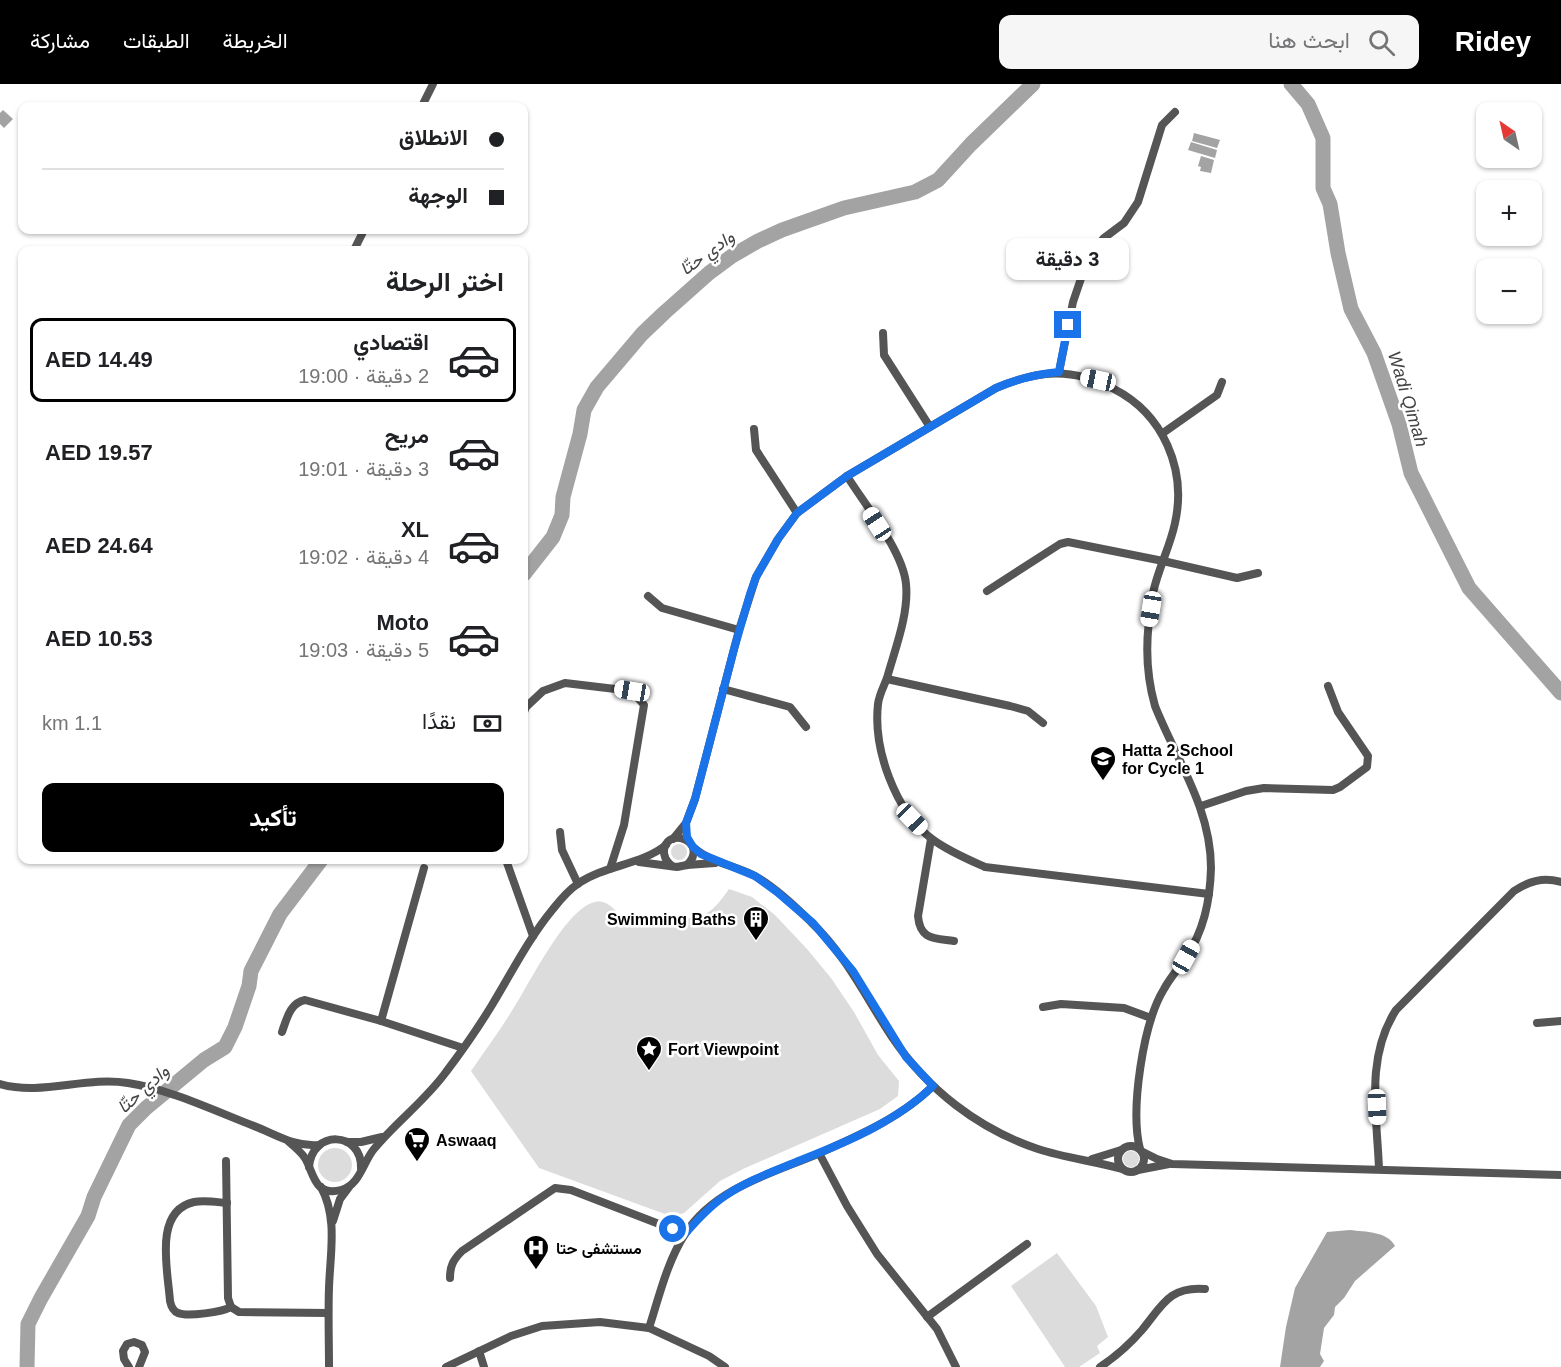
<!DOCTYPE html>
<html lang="ar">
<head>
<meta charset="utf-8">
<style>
  body { margin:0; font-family:Helvetica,Vazirmatn,sans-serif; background:#f6f6f6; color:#202124; direction:rtl; height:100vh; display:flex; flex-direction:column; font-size:22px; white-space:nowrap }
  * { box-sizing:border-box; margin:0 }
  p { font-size:20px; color:#757577 }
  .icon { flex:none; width:33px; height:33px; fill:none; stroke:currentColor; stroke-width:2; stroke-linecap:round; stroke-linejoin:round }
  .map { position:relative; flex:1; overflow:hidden; direction:ltr }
  .side { position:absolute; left:18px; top:162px; width:510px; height:618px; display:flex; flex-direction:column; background:#fff; border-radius:12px; box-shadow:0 2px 4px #0004; direction:rtl }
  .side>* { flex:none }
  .hud { position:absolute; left:18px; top:18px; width:510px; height:132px; border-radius:12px; box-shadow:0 2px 4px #0004; direction:rtl; display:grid; align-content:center; height:132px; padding:0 24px; background:#fff }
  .needle { width:39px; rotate:326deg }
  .controls { position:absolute; left:1476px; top:18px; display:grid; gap:12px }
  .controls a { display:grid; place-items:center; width:66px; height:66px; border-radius:12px; background:#fff; box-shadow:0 2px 4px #0004; font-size:30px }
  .end { position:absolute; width:27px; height:27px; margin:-14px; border:8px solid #1a73e8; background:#fff; box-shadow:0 0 0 3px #fff }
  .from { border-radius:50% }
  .bubble { position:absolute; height:42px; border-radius:12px; background:#fff; box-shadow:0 2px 4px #0004; font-size:20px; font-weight:700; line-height:42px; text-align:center; direction:rtl }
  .car { position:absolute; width:18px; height:36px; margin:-18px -9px; border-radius:8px; box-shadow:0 0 4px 2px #0007; background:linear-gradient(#fff 24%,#345 0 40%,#fff 0 76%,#345 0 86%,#fff 0) }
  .hud b { display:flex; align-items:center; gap:21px; height:57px; font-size:22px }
  .hud b+b { border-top:2px solid #e0e0e0 }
  .hud i { width:15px; height:15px; background:#202124 }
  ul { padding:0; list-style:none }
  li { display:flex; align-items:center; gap:18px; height:84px; margin:0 12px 9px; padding:0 12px; border:3px solid transparent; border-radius:12px }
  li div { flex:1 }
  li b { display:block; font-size:22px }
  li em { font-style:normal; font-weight:700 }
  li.on { border-color:#000 }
  li>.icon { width:54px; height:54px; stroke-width:1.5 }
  h2 { padding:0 24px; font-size:27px; line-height:72px }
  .pay { display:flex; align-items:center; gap:15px; height:66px; padding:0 24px; font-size:22px }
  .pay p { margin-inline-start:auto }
  .primary-button { display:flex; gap:12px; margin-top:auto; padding:12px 24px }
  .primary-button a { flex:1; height:69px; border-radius:12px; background:#000; color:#fff; font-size:24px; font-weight:700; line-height:69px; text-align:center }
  header { display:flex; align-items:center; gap:36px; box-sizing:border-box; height:84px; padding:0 30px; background:#000; color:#fff }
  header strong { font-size:28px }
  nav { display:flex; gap:33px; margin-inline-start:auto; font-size:21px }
  .search { width:420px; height:54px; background:#f6f6f6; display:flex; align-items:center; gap:15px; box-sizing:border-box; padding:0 21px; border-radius:12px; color:#757577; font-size:22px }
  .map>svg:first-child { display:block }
  .green { fill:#dcdcdc }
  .water { fill:#a3a3a3 }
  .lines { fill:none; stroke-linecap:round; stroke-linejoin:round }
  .river { stroke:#a3a3a3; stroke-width:15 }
  .minor { stroke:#555; stroke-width:8 }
  .route { stroke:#1a73e8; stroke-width:8 }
  .labels { text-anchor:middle; stroke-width:5; stroke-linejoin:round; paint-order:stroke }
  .poi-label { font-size:16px; font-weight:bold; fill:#000; stroke:#fff; text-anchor:start }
  .water-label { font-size:18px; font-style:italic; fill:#444; stroke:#fff }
</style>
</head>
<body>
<header>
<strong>Ridey</strong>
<div class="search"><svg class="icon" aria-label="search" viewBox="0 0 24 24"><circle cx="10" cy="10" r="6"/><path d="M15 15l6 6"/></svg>ابحث هنا</div>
<nav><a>الخريطة</a><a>الطبقات</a><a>مشاركة</a></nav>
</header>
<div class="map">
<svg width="1561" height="1283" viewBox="0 0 1561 1283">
  <rect width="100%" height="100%" fill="#fff"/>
  <g class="green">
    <circle cx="679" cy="768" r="8"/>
    <path d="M 729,805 L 752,813 L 775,831 L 807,865 L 831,894 L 854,928 L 878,971 L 899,997 L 898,1012 L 880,1025 L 743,1085 L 720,1097 L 684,1129 L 673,1133 L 539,1084 L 471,987 C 484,968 498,949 510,930 C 527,905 565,824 595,818 C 620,813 618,858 668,831 C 700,839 711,831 729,805 Z"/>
    <circle cx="335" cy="1081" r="17"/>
    <circle cx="1131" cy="1075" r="8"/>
    <polygon points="1057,1169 1096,1222 1108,1253 1097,1262 1100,1269 1079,1283 1065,1283 1011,1202"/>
  </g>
  <g class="water">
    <polygon points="3,26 13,35 4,44 0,40 0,29"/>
    <polygon points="1194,49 1220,56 1217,64 1192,57"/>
    <polygon points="1191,58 1217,66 1215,74 1188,66"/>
    <polygon points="1201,72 1214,76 1211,89 1200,87 1201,83 1198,82"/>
    <path d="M 1350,1146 C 1365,1148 1387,1147 1395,1162 L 1355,1197 L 1344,1214 L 1335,1223 L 1334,1231 L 1324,1244 L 1320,1270 L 1324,1277 L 1320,1283 L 1280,1283 L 1286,1243 L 1295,1204 L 1327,1148 Z"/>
  </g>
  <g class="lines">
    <g class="river">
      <polyline points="1291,0 1308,20 1323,54 1323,104 1330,120 1338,169 1351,225 1374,269 1399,340 1411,389 1469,504 1561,609"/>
      <polyline points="524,490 553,453 562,431 563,413 580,350 584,326 597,303 642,250 664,229 709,189 732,172 758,157 782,146 844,124 915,108 938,96 971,60 1033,0"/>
      <polyline points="27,1283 28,1240 41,1214 88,1132 94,1113 129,1041 146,1024 204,976 225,963 235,943 249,902 251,887 280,830 321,776"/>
    </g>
    <g class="minor">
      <polyline points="422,22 433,0"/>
      <polyline points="354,166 364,146"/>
      <polyline points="883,249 884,271 930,343"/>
      <polyline points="1059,288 1073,218 1089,171 1104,154 1124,139 1138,118 1162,41 1175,28"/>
      <polyline points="754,345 756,366 797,429"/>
      <polyline points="1163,349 1217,311 1222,298"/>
      <path d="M 847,392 C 865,421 903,467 906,500 C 909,530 895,565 887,594 C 884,602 879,611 878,620 C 873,665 895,727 932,755 C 948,767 967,775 985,783 L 1209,810"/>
      <polyline points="987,507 1060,460 1068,458 1163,477 1237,494 1258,489"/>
      <polyline points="648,512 662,524 739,546"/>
      <polyline points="887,595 1010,622 1028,627 1043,639"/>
      <polyline points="723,605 790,623 806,643"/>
      <polyline points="524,628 526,623 543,607 565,599 632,607 644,621 624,741 610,785"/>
      <polyline points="1201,722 1246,707 1264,704 1333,706 1340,703 1367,683 1368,672 1338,628 1328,602"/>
      <polyline points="560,748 562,766 578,800"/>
      <path d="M 673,755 L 686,739 L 695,715 L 739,546 L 756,493 L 778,455 L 797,429 L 847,392 L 996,304 C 1038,286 1072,283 1114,305 C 1163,330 1187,385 1175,439 C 1170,463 1158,485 1153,509 C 1146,548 1144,583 1155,622 C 1176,675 1211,724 1211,784 C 1210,817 1204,847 1185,875 C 1178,885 1170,894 1164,905 C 1143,939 1130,1026 1140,1065"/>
      <path d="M 931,755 L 918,832 C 920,856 934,854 954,857"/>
      <path d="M 693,763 C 711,779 734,781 755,792 C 775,803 795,822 811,838 C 846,871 866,914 892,953 C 927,1005 978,1045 1038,1065 C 1065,1074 1094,1077 1122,1085"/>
      <polyline points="506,776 533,852"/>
      <polyline points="639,778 677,783 687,781 715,779"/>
      <path d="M 672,782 C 667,778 663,773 664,765 C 670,741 709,760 687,781"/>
      <polyline points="1043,923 1061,920 1124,924 1151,934"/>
      <polyline points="381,937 424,784"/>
      <polyline points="1537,939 1561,937"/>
      <path d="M 282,948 C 287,934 290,919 305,916 L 381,937 L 463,964"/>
      <path d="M 0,1000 C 42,1012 85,992 128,999 C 169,1005 215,1027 254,1042 C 277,1051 294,1063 319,1061"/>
      <path d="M 289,1058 C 295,1063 301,1068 305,1074 C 314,1089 314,1113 341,1106 C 360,1101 363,1078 374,1065 C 396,1038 425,1017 446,988 C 462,967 478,944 492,921 C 512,888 529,854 553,825 C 560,816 570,805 579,799 C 606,781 641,781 666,761"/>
      <polyline points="347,1058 361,1058 382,1053"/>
      <circle cx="1131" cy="1075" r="13"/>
      <polyline points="1143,1068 1157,1075 1172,1080 1561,1091"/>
      <polyline points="819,1069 847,1122 877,1170 937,1245 956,1283"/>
      <polyline points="1092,1075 1121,1066"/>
      <polyline points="226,1077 228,1214 231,1223 239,1228 328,1229"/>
      <path d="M 309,1083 C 312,1045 362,1047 361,1084"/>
      <path d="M 1379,1085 C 1377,1031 1365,974 1396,926 L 1514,807 C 1529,797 1543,793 1561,798"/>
      <polyline points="1138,1086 1169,1080"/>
      <path d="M 321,1103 C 338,1134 330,1170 329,1204 C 328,1230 329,1257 329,1283"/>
      <path d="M 227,1119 C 216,1118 204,1116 194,1118 C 153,1127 168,1187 170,1217 C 171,1222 173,1227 178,1229 C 188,1233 222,1228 231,1223"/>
      <polyline points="333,1137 340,1115 349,1103"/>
      <path d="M 450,1194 C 450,1182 453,1176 462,1167 L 555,1104 L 571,1106 L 685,1150"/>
      <polyline points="927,1233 1027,1160"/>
      <path d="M 649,1244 C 659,1213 667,1178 685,1150 C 714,1104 773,1089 820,1069 C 860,1051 902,1033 933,1002"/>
      <polyline points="479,1267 484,1283"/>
      <polyline points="129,1283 124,1275 123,1267 127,1260 134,1258 142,1261 145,1268 139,1283"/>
      <polyline points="446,1283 511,1252 542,1242 600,1238 649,1244 709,1272 725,1283"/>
      <path d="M 1100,1283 C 1115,1273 1130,1260 1142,1246 C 1162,1222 1169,1202 1205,1205"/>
    </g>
  </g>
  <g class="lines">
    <path class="route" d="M 673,1145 L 685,1150 C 697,1136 710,1122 725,1112 C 748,1096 775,1087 801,1076 C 847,1058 897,1037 933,1002 L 906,973 L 853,887 L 813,839 L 777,808 L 755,792 L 701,770 L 693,763 L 687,753 L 686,739 L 695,715 L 734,565 L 750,510 L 756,493 L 778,455 L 797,429 L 847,392 L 996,304 C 1017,295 1036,290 1059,288 L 1068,241"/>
  </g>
  <defs>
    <symbol id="school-pin" viewBox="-11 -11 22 30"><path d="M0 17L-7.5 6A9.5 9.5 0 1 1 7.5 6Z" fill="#000" stroke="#fff"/><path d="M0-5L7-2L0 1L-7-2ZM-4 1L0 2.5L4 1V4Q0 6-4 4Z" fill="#fff"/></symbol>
    <symbol id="building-pin" viewBox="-11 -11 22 30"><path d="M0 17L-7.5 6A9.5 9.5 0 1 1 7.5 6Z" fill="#000" stroke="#fff"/><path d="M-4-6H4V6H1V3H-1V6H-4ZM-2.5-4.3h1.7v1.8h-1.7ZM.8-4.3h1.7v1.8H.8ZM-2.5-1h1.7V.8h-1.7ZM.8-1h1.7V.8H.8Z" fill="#fff"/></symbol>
    <symbol id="sight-pin" viewBox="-11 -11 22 30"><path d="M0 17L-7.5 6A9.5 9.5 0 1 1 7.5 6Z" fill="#000" stroke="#fff"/><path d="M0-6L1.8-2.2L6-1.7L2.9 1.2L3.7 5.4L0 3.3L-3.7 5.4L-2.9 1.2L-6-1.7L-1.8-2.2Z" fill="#fff"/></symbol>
    <symbol id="supermarket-pin" viewBox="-11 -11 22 30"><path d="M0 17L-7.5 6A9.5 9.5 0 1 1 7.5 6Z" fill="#000" stroke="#fff"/><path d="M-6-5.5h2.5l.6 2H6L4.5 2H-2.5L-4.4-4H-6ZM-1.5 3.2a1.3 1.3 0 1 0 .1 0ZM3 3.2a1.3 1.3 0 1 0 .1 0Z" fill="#fff"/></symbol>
    <symbol id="hospital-pin" viewBox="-11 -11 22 30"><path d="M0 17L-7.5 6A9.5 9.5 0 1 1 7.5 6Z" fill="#000" stroke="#fff"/><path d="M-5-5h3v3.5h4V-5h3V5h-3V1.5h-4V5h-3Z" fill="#fff"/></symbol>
  </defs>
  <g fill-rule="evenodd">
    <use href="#school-pin" x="1088" y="660" width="30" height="40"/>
    <use href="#building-pin" x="741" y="820" width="30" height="40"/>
    <use href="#sight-pin" x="634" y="950" width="30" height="40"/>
    <use href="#supermarket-pin" x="402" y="1041" width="30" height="40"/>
    <use href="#hospital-pin" x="521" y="1149" width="30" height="40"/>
  </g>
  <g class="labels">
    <g class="poi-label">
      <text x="1122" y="672">Hatta 2 School<tspan x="1122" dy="18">for Cycle 1</tspan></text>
      <text x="736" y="841" text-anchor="end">Swimming Baths</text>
      <text x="668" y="971">Fort Viewpoint</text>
      <text x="436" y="1062">Aswaaq</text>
      <text x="556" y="1170">مستشفى حتا</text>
    </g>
    <g class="water-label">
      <text transform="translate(707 169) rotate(-36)" y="6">وادي حتّا</text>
      <text transform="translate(1408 315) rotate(73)" y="6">Wadi Qimah</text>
      <text transform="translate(143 1005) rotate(-42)" y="6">وادي حتّا</text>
    </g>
  </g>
</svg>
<div class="controls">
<a><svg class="needle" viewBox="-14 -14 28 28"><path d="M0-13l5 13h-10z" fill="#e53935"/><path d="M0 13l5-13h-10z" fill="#757577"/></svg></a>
<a>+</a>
<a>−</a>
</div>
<i class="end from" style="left:673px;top:1145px"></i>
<i class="end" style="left:1068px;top:241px"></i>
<div class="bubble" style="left:1006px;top:154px;width:123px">3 دقيقة</div>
<i class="car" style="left:1098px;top:296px;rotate:282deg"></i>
<i class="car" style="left:877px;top:440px;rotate:327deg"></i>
<i class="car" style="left:1151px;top:525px;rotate:189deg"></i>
<i class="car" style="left:632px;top:607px;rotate:280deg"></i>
<i class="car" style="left:912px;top:735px;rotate:136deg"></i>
<i class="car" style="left:1186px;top:873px;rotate:29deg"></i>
<i class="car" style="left:1377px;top:1023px;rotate:178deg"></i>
<div class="hud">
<b><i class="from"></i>الانطلاق</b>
<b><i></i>الوجهة</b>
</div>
<section class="side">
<h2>اختر الرحلة</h2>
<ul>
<li class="on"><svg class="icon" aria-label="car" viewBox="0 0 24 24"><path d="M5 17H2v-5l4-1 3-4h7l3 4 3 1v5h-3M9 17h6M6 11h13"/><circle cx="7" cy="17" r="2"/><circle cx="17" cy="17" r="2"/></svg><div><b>اقتصادي</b><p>2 دقيقة · 19:00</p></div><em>AED 14.49</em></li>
<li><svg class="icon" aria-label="car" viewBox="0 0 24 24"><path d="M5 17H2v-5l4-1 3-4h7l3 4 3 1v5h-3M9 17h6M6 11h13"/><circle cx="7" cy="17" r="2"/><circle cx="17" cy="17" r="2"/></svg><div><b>مريح</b><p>3 دقيقة · 19:01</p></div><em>AED 19.57</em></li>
<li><svg class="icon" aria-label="car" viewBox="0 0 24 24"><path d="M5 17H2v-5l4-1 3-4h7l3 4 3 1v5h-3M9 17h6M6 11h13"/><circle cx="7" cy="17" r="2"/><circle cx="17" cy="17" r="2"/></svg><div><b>XL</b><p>4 دقيقة · 19:02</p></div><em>AED 24.64</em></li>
<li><svg class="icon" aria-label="car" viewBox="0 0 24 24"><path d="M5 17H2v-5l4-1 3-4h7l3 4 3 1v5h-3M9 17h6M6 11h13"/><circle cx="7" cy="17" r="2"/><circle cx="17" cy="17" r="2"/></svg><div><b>Moto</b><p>5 دقيقة · 19:03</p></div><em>AED 10.53</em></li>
</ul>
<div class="pay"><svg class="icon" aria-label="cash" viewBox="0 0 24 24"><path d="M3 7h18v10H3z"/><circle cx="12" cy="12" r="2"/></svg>نقدًا<p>1.1 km</p></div>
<div class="primary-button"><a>تأكيد</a></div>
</section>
</div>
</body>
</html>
